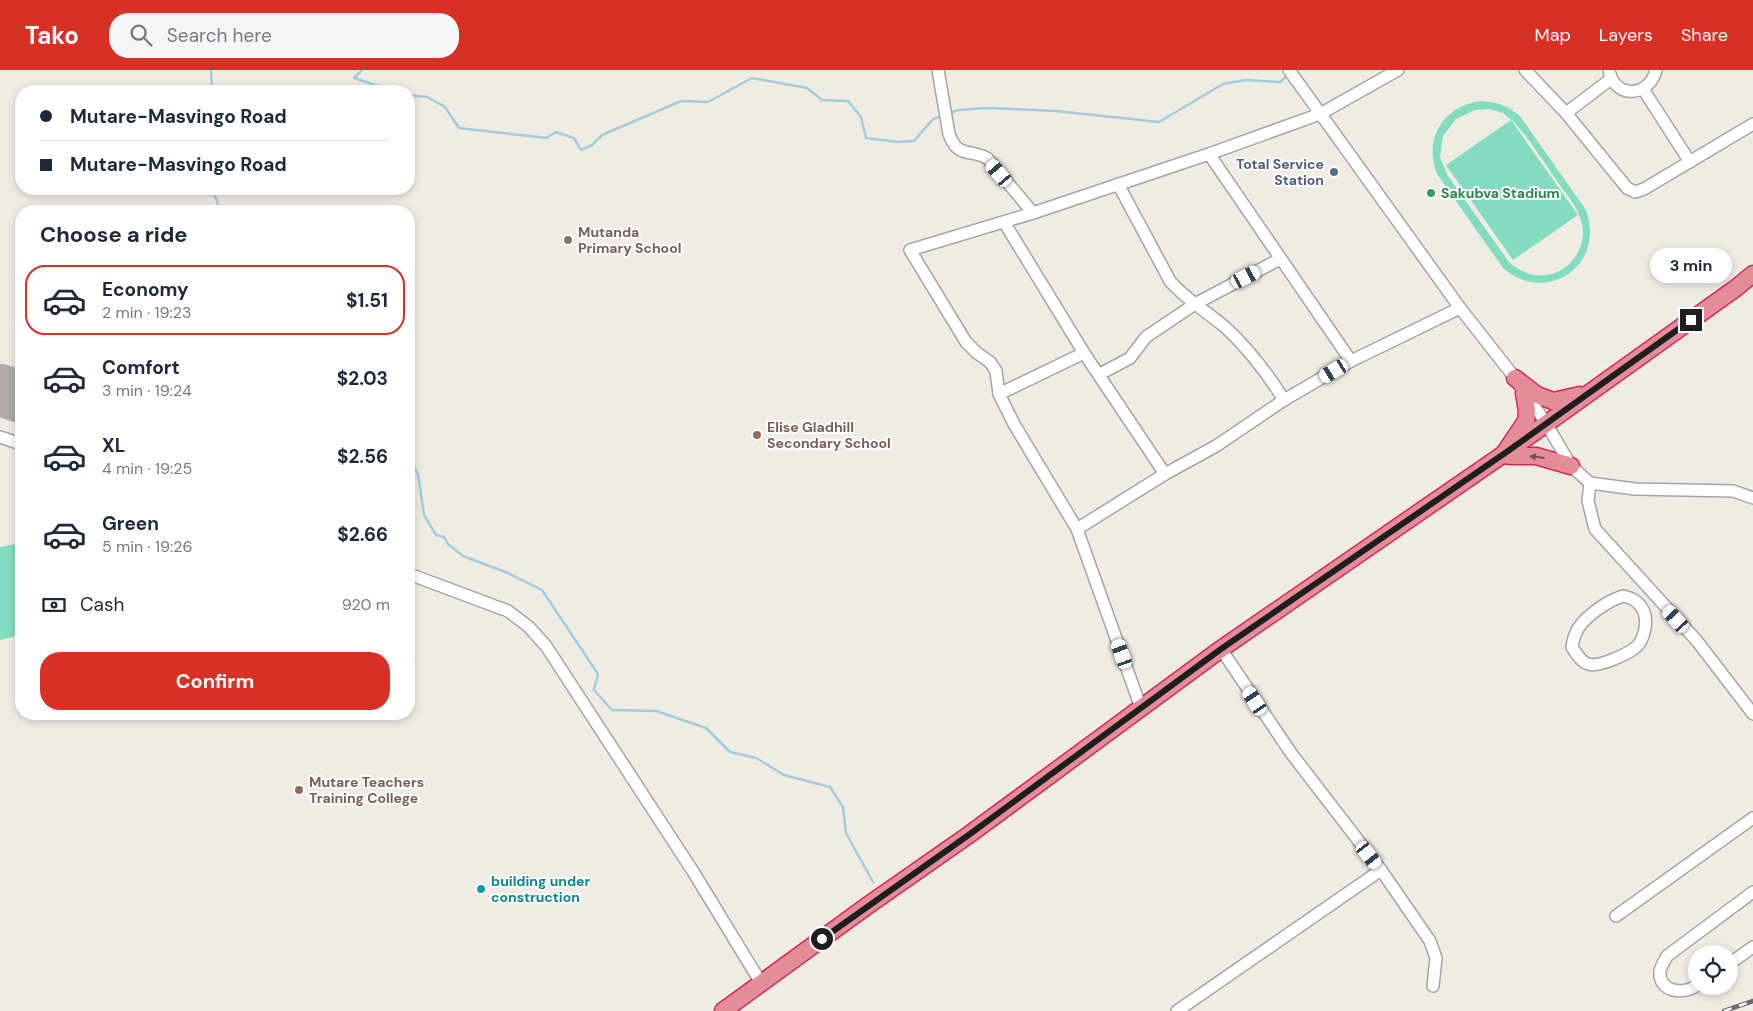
<!DOCTYPE html>
<html lang="en">
<head>
<meta charset="utf-8">
<style>
  body { margin:0; font-family:"DM Sans",sans-serif; background:#f6f6f7; color:#1f2937; height:100vh; display:flex; flex-direction:column; font-size:19px; white-space:nowrap }
  * { box-sizing:border-box; margin:0 }
  p { font-size:16px; color:#747a83 }
  .icon { flex:none; width:28px; height:28px; fill:none; stroke:currentColor; stroke-width:2; stroke-linecap:round; stroke-linejoin:round }
  .map { position:relative; flex:1; overflow:hidden }
  .sheet { position:absolute; left:15px; top:135px; width:400px; height:515px; display:flex; flex-direction:column; background:#fff; border-radius:20px; box-shadow:0 2px 8px #0003 }
  .sheet>* { flex:none }
  .banner { position:absolute; left:15px; top:15px; width:400px; height:110px; border-radius:20px; box-shadow:0 2px 8px #0003; display:grid; align-content:center; height:110px; padding:0 25px; background:#fff }
  .controls { position:absolute; left:1688px; top:875px; display:grid; gap:10px }
  .controls a { display:grid; place-items:center; width:50px; height:50px; border-radius:50%; background:#fff; box-shadow:0 2px 8px #0003; font-size:25px }
  .end { position:absolute; width:22px; height:22px; margin:-11px; border:6px solid #1e1e1e; background:#fff; box-shadow:0 0 0 2px #fff }
  .from { border-radius:50% }
  .bubble { position:absolute; height:35px; border-radius:18px; background:#fff; box-shadow:0 2px 8px #0003; font-size:16px; font-weight:700; line-height:35px; text-align:center }
  .car { position:absolute; width:15px; height:30px; margin:-15px -8px; border-radius:6px; box-shadow:0 0 4px 1px #0007; background:linear-gradient(#fff 24%,#345 0 40%,#fff 0 76%,#345 0 86%,#fff 0) }
  .banner b { display:flex; align-items:center; gap:18px; height:48px; font-size:19px }
  .banner b+b { border-top:1px solid #e0e1e3 }
  .banner i { width:12px; height:12px; background:#1f2937 }
  ul { padding:0; list-style:none }
  li { display:flex; align-items:center; gap:15px; height:70px; margin:0 10px 8px; padding:0 15px; border:2px solid transparent; border-radius:20px }
  li div { flex:1 }
  li b { display:block; font-size:19px }
  li em { font-style:normal; font-weight:700 }
  li.on { border-color:#d93025 }
  li>.icon { width:45px; height:45px; stroke-width:1.5 }
  h2 { padding:0 25px; font-size:22px; line-height:60px }
  .pay { display:flex; align-items:center; gap:12px; height:55px; padding:0 25px; font-size:19px }
  .pay p { margin-inline-start:auto }
  .primary-button { display:flex; gap:10px; margin-top:auto; padding:10px 25px }
  .primary-button a { flex:1; height:58px; border-radius:20px; background:#d93025; color:#fff; font-size:20px; font-weight:700; line-height:58px; text-align:center }
  header { display:flex; align-items:center; gap:30px; box-sizing:border-box; height:70px; padding:0 25px; background:#d93025; color:#fff }
  header strong { font-size:24px }
  nav { display:flex; gap:28px; margin-inline-start:auto; font-size:18px }
  .search { width:350px; height:45px; background:#f6f6f7; display:flex; align-items:center; gap:12px; box-sizing:border-box; padding:0 18px; border-radius:20px; color:#747a83; font-size:19px }
  .map>svg:first-child { display:block }
  .pitch { fill:#83dcbf; fill-rule:evenodd }
  .lines { fill:none; stroke-linecap:round; stroke-linejoin:round }
  .stream { stroke:#a5ccdb; stroke-width:2.5 }
  .runway { stroke:#aeaca8; stroke-width:52 }
  .minor-casing { stroke:#a5a5a5; stroke-width:14 }
  .highway-casing { stroke:#d52859; stroke-width:19 }
  .minor { stroke:#fff; stroke-width:11 }
  .highway { stroke:#e48d98; stroke-width:16 }
  .rail-casing { stroke:#6c6c6c; stroke-width:4.5 }
  .rail { stroke:#fff; stroke-width:2.5; stroke-dasharray:8; stroke-linecap:butt }
  .oneway { fill:#775055 }
  .route { stroke:#1e1e1e; stroke-width:6 }
  .service-dot { fill:#5c6f8a; stroke:#fff; stroke-width:2 }
  .leisure-dot { fill:#2e9e5b; stroke:#fff; stroke-width:2 }
  .education-dot { fill:#8d6e63; stroke:#fff; stroke-width:2 }
  .culture-dot { fill:#0f9aa8; stroke:#fff; stroke-width:2 }
  .labels { text-anchor:middle; stroke-width:4; stroke-linejoin:round; paint-order:stroke }
  .service-label { font-size:14px; font-weight:bold; fill:#4e5e75; stroke:#fff; text-anchor:end }
  .leisure-label { font-size:14px; font-weight:bold; fill:#27864d; stroke:#fff; text-anchor:start }
  .education-label { font-size:14px; font-weight:bold; fill:#785e54; stroke:#fff; text-anchor:start }
  .culture-label { font-size:14px; font-weight:bold; fill:#0d838f; stroke:#fff; text-anchor:start }
</style>
</head>
<body>
<header>
<strong>Tako</strong>
<div class="search"><svg class="icon" aria-label="search" viewBox="0 0 24 24"><circle cx="10" cy="10" r="6"/><path d="M15 15l6 6"/></svg>Search here</div>
<nav><a>Map</a><a>Layers</a><a>Share</a></nav>
</header>
<div class="map">
<svg width="1753" height="941" viewBox="0 0 1753 941">
  <rect width="100%" height="100%" fill="#efece4"/>
  <g class="pitch">
    <path d="M 1482,31 C 1497,32 1508,36 1520,46 L 1586,140 C 1606,195 1547,236 1503,198 L 1437,104 C 1423,68 1444,35 1482,31 ZM 1489,39 L 1503,43 L 1514,52 C 1530,70 1543,91 1557,111 C 1565,123 1577,136 1581,150 C 1588,171 1576,195 1555,203 C 1538,209 1521,203 1509,192 L 1448,106 L 1440,87 L 1443,66 L 1456,49 L 1475,40 Z"/>
    <polygon points="1511,50 1578,145 1513,190 1446,95"/>
    <polygon points="21,473 21,565 0,570 0,477"/>
  </g>
  <g class="lines">
    <g class="stream">
      <polyline points="211,0 212,21"/>
      <polyline points="362,0 354,8 393,21"/>
      <polyline points="409,25 427,27 445,37 459,58 546,68 556,62 574,68 581,80 592,75 602,65 681,31 708,32 752,8 807,18 822,30 848,31 861,47 866,68 898,72 914,71 933,49 942,46"/>
      <polyline points="949,44 958,40 987,38 1056,41 1159,52 1223,14 1245,10 1280,12 1287,6"/>
      <polyline points="215,119 215,126 221,141"/>
      <polyline points="409,390 418,404 424,445 436,465 444,467 448,474 463,486 508,503 542,520 598,604 594,620 612,640 656,641 706,658 730,682 756,688 784,705 830,717 843,737 846,763 873,812"/>
    </g>
    <polyline class="runway" points="0,320 21,327"/>
    <defs>
      <g id="minor">
        <path d="M 938,0 L 949,64 C 958,90 973,78 988,89 L 1033,143"/>
        <polyline points="1289,0 1460,238 1515,308 1546,353 1571,396 1590,413 1635,419 1733,421 1753,428"/>
        <polyline points="1525,0 1566,43 1627,118 1635,122 1644,119 1753,54"/>
        <path d="M 1609,0 C 1614,29 1649,28 1656,0"/>
        <polyline points="1643,19 1690,92"/>
        <polyline points="1566,43 1611,9"/>
        <polyline points="1209,84 1351,291"/>
        <path d="M 1118,114 L 1170,211 C 1186,230 1208,242 1226,258 C 1250,280 1267,303 1284,330"/>
        <polyline points="1004,152 1084,283 1165,404"/>
        <polyline points="1100,304 1130,288 1146,267 1195,234 1280,189"/>
        <polyline points="999,324 1084,283"/>
        <polyline points="0,367 21,374"/>
        <polyline points="1590,413 1588,431 1595,459 1697,571 1753,644"/>
        <polyline points="1077,459 1165,404 1216,376 1284,330 1351,291 1460,238"/>
        <polyline points="409,504 508,541 529,557 546,576 694,803 761,913"/>
        <path d="M 1623,526 C 1631,528 1637,530 1642,538 C 1649,549 1645,570 1635,578 C 1627,584 1598,598 1588,594 C 1581,592 1576,583 1572,577 C 1573,573 1573,569 1575,565 C 1580,549 1607,531 1623,526 Z"/>
        <polyline points="1221,579 1291,683 1381,800 1430,871 1436,888 1433,916"/>
        <polyline points="1141,638 1077,459 1014,354 999,324 996,301 990,292 977,283 966,272 910,180 1033,143 1209,84 1320,44 1398,0"/>
        <polyline points="1616,846 1753,748"/>
        <polyline points="1729,894 1753,877"/>
        <path d="M 1696,916 C 1683,925 1658,922 1660,901 C 1661,896 1665,890 1667,886 L 1753,822"/>
        <polyline points="1177,941 1381,800"/>
      </g>
      <g id="highway">
        <polyline points="1515,308 1537,325 1553,331 1580,325"/>
        <polyline points="1524,323 1527,341 1526,351 1503,385 1513,386 1536,386 1571,396"/>
        <polyline points="723,941 867,836 970,764 1221,579 1508,381 1736,218 1753,204"/>
      </g>
    </defs>
    <use href="#minor" class="minor-casing"/>
    <use href="#highway" class="highway-casing"/>
    <use href="#minor" class="minor"/>
    <use href="#highway" class="highway"/>
    <defs>
      <polyline id="rail" points="1724,941 1753,931"/>
    </defs>
    <use href="#rail" class="rail-casing"/>
    <use href="#rail" class="rail"/>
  </g>
  <defs><path id="oneway-solid" d="M-6-.8H1V-3.2L6.5 0L1 3.2V.8H-6Z" transform="scale(1.25)"/></defs>
  <use class="oneway" href="#oneway-solid" transform="translate(1537 387) rotate(-173)"/>
  <g class="lines">
    <polyline class="route" points="822,869 970,764 1221,579 1508,381 1691,250"/>
  </g>
  <circle class="service-dot" cx="1334" cy="102" r="5"/>
  <circle class="leisure-dot" cx="1431" cy="123" r="5"/>
  <g class="education-dot">
    <circle cx="568" cy="170" r="5"/>
    <circle cx="757" cy="365" r="5"/>
    <circle cx="299" cy="720" r="5"/>
  </g>
  <circle class="culture-dot" cx="481" cy="819" r="5"/>
  <g class="labels">
    <g class="service-label">
      <text x="1324" y="99">Total Service<tspan x="1324" dy="16">Station</tspan></text>
    </g>
    <g class="leisure-label">
      <text x="1441" y="128">Sakubva Stadium</text>
    </g>
    <g class="education-label">
      <text x="578" y="167">Mutanda<tspan x="578" dy="16">Primary School</tspan></text>
      <text x="767" y="362">Elise Gladhill<tspan x="767" dy="16">Secondary School</tspan></text>
      <text x="309" y="717">Mutare Teachers<tspan x="309" dy="16">Training College</tspan></text>
    </g>
    <g class="culture-label">
      <text x="491" y="816">building under<tspan x="491" dy="16">construction</tspan></text>
    </g>
  </g>
</svg>
<div class="controls">
<a><svg class="icon" aria-label="locate" viewBox="0 0 24 24"><circle cx="12" cy="12" r="6"/><path d="M12 2v4M12 18v4M2 12h4M18 12h4"/></svg></a>
</div>
<i class="end from" style="left:822px;top:869px"></i>
<i class="end" style="left:1691px;top:250px"></i>
<div class="bubble" style="left:1650px;top:178px;width:82px">3 min</div>
<i class="car" style="left:999px;top:103px;rotate:320deg"></i>
<i class="car" style="left:1246px;top:207px;rotate:63deg"></i>
<i class="car" style="left:1334px;top:301px;rotate:239deg"></i>
<i class="car" style="left:1676px;top:549px;rotate:318deg"></i>
<i class="car" style="left:1122px;top:584px;rotate:340deg"></i>
<i class="car" style="left:1255px;top:631px;rotate:327deg"></i>
<i class="car" style="left:1369px;top:785px;rotate:142deg"></i>
<div class="banner">
<b><i class="from"></i>Mutare-Masvingo Road</b>
<b><i></i>Mutare-Masvingo Road</b>
</div>
<section class="sheet">
<h2>Choose a ride</h2>
<ul>
<li class="on"><svg class="icon" aria-label="car" viewBox="0 0 24 24"><path d="M5 17H2v-5l4-1 3-4h7l3 4 3 1v5h-3M9 17h6M6 11h13"/><circle cx="7" cy="17" r="2"/><circle cx="17" cy="17" r="2"/></svg><div><b>Economy</b><p>2 min · 19:23</p></div><em>$1.51</em></li>
<li><svg class="icon" aria-label="car" viewBox="0 0 24 24"><path d="M5 17H2v-5l4-1 3-4h7l3 4 3 1v5h-3M9 17h6M6 11h13"/><circle cx="7" cy="17" r="2"/><circle cx="17" cy="17" r="2"/></svg><div><b>Comfort</b><p>3 min · 19:24</p></div><em>$2.03</em></li>
<li><svg class="icon" aria-label="car" viewBox="0 0 24 24"><path d="M5 17H2v-5l4-1 3-4h7l3 4 3 1v5h-3M9 17h6M6 11h13"/><circle cx="7" cy="17" r="2"/><circle cx="17" cy="17" r="2"/></svg><div><b>XL</b><p>4 min · 19:25</p></div><em>$2.56</em></li>
<li><svg class="icon" aria-label="car" viewBox="0 0 24 24"><path d="M5 17H2v-5l4-1 3-4h7l3 4 3 1v5h-3M9 17h6M6 11h13"/><circle cx="7" cy="17" r="2"/><circle cx="17" cy="17" r="2"/></svg><div><b>Green</b><p>5 min · 19:26</p></div><em>$2.66</em></li>
</ul>
<div class="pay"><svg class="icon" aria-label="cash" viewBox="0 0 24 24"><path d="M3 7h18v10H3z"/><circle cx="12" cy="12" r="2"/></svg>Cash<p>920 m</p></div>
<div class="primary-button"><a>Confirm</a></div>
</section>
</div>
</body>
</html>
